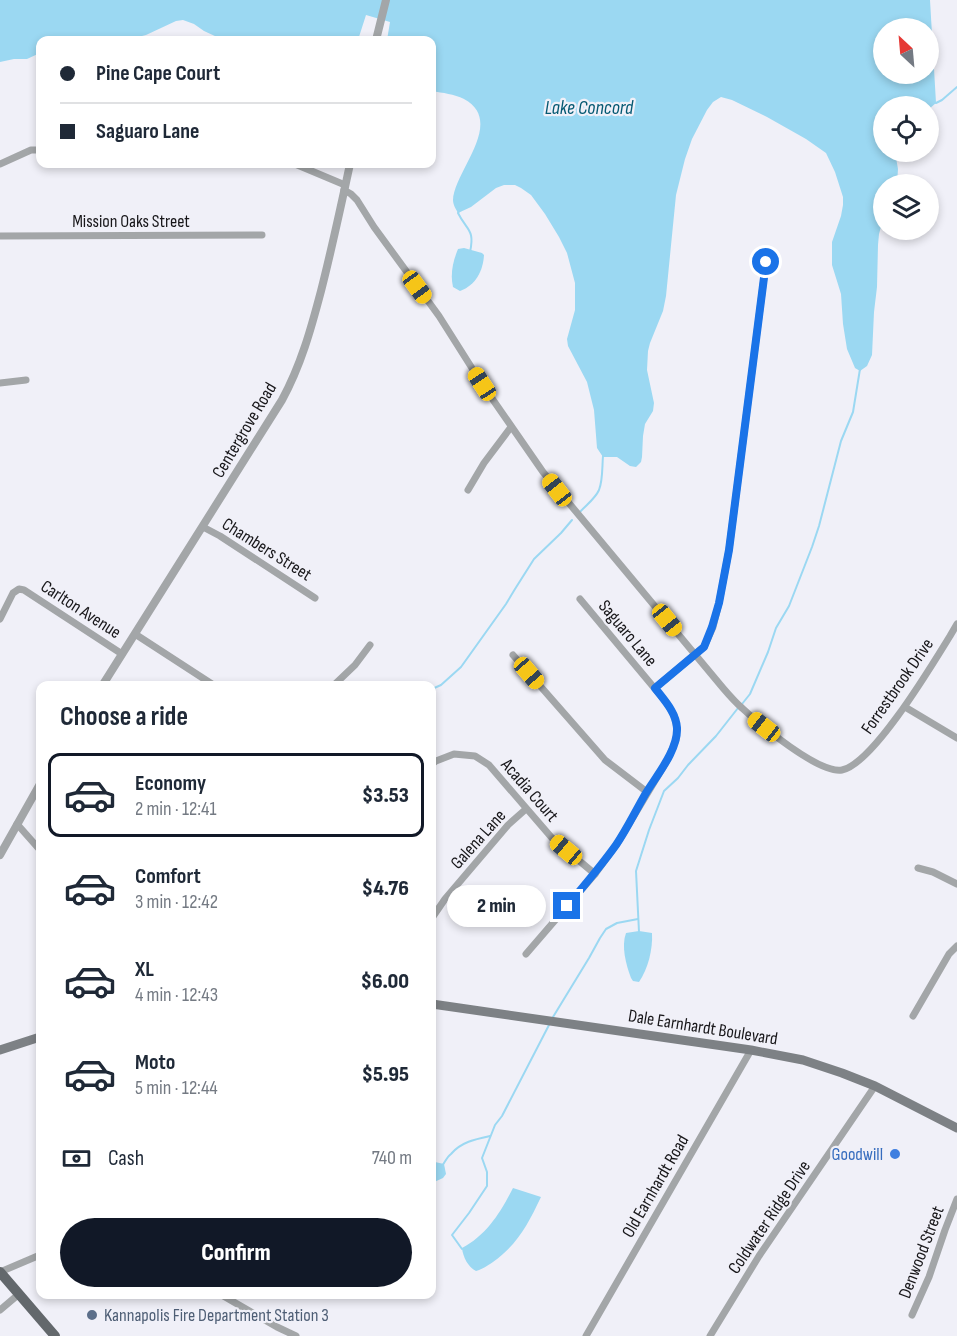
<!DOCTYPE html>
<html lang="en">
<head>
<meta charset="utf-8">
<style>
  body { margin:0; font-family:"Sofia Sans Condensed",sans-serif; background:#f6f6f7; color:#1f2937; height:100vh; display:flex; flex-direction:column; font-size:22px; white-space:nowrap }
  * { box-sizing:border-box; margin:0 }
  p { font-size:20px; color:#747a83 }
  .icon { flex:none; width:33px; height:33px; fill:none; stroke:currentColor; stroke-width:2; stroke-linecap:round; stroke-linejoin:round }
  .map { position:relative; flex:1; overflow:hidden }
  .sheet { position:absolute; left:36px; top:681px; width:400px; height:618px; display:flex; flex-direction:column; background:#fff; border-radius:12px; box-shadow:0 3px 9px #0003 }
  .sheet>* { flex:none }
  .top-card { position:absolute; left:36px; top:36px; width:400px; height:132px; border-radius:12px; box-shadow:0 3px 9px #0003; display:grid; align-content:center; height:132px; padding:0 24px; background:#fff }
  .needle { width:39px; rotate:334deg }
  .tools { position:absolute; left:873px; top:18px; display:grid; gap:12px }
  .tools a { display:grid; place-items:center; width:66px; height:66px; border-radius:50%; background:#fff; box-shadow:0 3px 9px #0003; font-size:30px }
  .end { position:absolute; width:27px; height:27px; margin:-14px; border:8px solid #1a73e8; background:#fff; box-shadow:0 0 0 3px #fff }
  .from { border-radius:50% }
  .bubble { position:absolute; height:42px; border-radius:21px; background:#fff; box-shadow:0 3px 9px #0003; font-size:20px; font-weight:800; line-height:42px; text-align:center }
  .car { position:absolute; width:18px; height:36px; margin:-18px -9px; border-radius:8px; box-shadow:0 0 4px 2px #0007; background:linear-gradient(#f5c518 24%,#345 0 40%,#f5c518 0 76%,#345 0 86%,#f5c518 0) }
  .top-card b { display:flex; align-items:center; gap:21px; height:57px; font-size:22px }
  .top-card b+b { border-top:2px solid #e0e1e3 }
  .top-card i { width:15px; height:15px; background:#1f2937 }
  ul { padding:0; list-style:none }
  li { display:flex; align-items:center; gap:18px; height:84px; margin:0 12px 9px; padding:0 12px; border:3px solid transparent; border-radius:12px }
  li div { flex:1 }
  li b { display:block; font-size:22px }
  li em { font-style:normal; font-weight:800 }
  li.active { border-color:#111827 }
  li>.icon { width:54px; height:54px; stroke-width:1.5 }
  h2 { padding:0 24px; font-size:27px; line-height:72px }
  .pay { display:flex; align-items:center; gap:15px; height:66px; padding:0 24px; font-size:22px }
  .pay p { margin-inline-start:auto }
  .primary-button { display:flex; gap:12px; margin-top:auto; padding:12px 24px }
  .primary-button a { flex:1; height:69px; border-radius:36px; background:#111827; color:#fff; font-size:24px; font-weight:800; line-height:69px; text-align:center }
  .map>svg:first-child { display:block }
  .water { fill:#9bd8f2; fill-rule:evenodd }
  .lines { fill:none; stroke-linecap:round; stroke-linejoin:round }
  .stream { stroke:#9bd8f2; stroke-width:2 }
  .minor { stroke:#a3a6a8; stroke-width:7 }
  .tertiary { stroke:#a3a6a8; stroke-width:8 }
  .secondary { stroke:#7d8185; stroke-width:9 }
  .primary { stroke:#63686c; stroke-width:10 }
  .route { stroke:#1a73e8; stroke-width:8 }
  .shop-dot { fill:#3f7fe0; stroke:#f0f0f8; stroke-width:2 }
  .service-dot { fill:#5c6f8a; stroke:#f0f0f8; stroke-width:2 }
  .labels { text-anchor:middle; stroke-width:4.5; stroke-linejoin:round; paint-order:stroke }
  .street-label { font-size:18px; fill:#171619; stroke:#f0f0f8 }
  .shop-label { font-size:18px; fill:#366cbe; stroke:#f0f0f8; text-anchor:end }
  .service-label { font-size:18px; fill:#4e5e75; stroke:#f0f0f8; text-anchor:start }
  .water-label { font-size:20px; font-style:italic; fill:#055973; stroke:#f0f0f8 }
</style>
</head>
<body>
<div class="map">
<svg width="957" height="1336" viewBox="0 0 957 1336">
  <rect width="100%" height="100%" fill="#f0f0f8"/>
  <g class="water">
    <path d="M 0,0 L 930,0 L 936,103 L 929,109 L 928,106 L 884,106 L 884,152 L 895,152 L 898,169 L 897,184 L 884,184 L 883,219 L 879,234 L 878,245 L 877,287 L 874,312 L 872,355 L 867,366 L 860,371 L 855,368 L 847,349 L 843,324 L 841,294 L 832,265 L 832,242 L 841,216 L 843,205 L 843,197 L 835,172 L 826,153 L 806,139 L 767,117 L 732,100 L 721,97 L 713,102 L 707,110 L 692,139 L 685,159 L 676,195 L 666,296 L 663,311 L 650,343 L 648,351 L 647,370 L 654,403 L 653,411 L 645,424 L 643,436 L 642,457 L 641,462 L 636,467 L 630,466 L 617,457 L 603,457 L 597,448 L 594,410 L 587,382 L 568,346 L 567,339 L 575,310 L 575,283 L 567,253 L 559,237 L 545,214 L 531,195 L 521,188 L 515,185 L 504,185 L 496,188 L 471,207 L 458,213 C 456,209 453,205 453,200 C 454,171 506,122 464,99 C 454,94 443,93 432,91 L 432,40 L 387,40 L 390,22 L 366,15 L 358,40 L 252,40 L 242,38 L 217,37 L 204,31 L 194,24 L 183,20 L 176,21 L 146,35 L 130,39 L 112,40 L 82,38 L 69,40 L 40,40 L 40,53 L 27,59 L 14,59 L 0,62 ZM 884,28 L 928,28 L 928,74 L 884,74 Z"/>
    <path d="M 464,248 L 482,253 L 484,255 C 483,271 476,285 460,291 L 453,287 C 450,274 453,261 458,249 Z"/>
    <path d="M 639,931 L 652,933 C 653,949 648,969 639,982 L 633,981 L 631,978 C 626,965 621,946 626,933 Z"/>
    <polygon points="435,1162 444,1164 446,1174 443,1178 432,1183 432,1165"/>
    <path d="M 513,1188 L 541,1197 C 528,1224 518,1244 493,1262 C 487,1266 483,1269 476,1271 C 468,1267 463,1257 462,1248 C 486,1236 501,1212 513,1188 Z"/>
  </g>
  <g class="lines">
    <g class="stream">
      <polyline points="936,103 942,100 957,87"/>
      <path d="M 459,211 L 458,213 C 467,231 475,229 470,252"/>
      <path d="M 580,512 C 586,505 595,499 599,490 C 603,480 602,467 603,456"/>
      <polyline points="432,689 441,685 461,667 506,604 515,589 534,559 561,533 572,520"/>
      <polyline points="742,704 750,694 768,652 776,628 789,606 812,547 819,526 841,441 853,412 860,369"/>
      <polyline points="639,932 636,871 649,830 664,791 678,778 688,765 716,736 738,708"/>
      <polyline points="553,1017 589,958 600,938 606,929 617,923 638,919"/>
      <path d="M 442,1166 C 445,1162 447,1157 451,1154 C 461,1142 476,1139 490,1136"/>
      <polyline points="462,1249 452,1235 469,1213 487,1186 487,1172 482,1158 495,1125 502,1116 549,1025"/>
    </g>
    <g class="minor">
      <polyline points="0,164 31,150 40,150"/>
      <polyline points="295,164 345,185"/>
      <path d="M 344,190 L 351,194 L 357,200 L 374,227 L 439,316 L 482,384 L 543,472 L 723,688 C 729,695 735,702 742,708 C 759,724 819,774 842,770 C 873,764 932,665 950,636 L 957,624"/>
      <polyline points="0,236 262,235"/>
      <polyline points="0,383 26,380"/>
      <polyline points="468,490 484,463 511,427"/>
      <polyline points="203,527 220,536 315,598"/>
      <polyline points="0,619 13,593 19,589 24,590 122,654"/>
      <polyline points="135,634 215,686"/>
      <polyline points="513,655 605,760 647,792"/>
      <polyline points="333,686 355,665 370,645"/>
      <polyline points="655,688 704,647 713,627 719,603 729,550 766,262"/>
      <polyline points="905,707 957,738"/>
      <polyline points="432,764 436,761 454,754 475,756 489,765 552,838 595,874"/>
      <polyline points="17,824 40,850"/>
      <polyline points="918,868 933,872 957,884"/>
      <polyline points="432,918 445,899 508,825 526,809"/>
      <polyline points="526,954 595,874 617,844 668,759 676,740 677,728 674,715 666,702 580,599"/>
      <polyline points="913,1016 949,954 957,946"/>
      <polyline points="0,1272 40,1255"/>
      <polyline points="220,1294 277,1327 296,1336"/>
      <polyline points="0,1310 19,1294"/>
      <polyline points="912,1315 929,1277 945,1230 957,1199"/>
      <polyline points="586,1336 751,1050"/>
      <polyline points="710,1336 759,1256 875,1086"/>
    </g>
    <g class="tertiary">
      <polyline points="376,40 386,0"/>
      <path d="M 102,686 L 282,400 C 301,365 311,329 321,291 C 332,248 341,206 350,164"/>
      <polyline points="0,855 40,784"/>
    </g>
    <g class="secondary">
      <polyline points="432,1004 751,1050 803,1060 842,1073 875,1086 957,1128"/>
      <polyline points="0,1050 40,1037"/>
    </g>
    <polyline class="primary" points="0,1272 55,1336"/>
  </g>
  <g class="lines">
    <path class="route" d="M 567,906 C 584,886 601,866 616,845 C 627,829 636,810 646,793 C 657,775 678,750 677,728 C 676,712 664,700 655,688 L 704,647 L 712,627 L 719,603 L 729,550 L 766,262"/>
  </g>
  <circle class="shop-dot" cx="895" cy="1154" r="6"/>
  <circle class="service-dot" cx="92" cy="1315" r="6"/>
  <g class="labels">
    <g class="street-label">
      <text x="131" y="227">Mission Oaks Street</text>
      <text transform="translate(244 430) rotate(-59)" y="6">Centergrove Road</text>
      <text transform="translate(267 549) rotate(32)" y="6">Chambers Street</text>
      <text transform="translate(81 609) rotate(33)" y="6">Carlton Avenue</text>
      <text transform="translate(628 633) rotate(50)" y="6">Saguaro Lane</text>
      <text transform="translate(897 686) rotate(-55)" y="6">Forrestbrook Drive</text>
      <text transform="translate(530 790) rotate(49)" y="6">Acadia Court</text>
      <text transform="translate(478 839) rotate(-48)" y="6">Galena Lane</text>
      <text transform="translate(703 1027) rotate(9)" y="6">Dale Earnhardt Boulevard</text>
      <text transform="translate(655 1186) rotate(-60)" y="6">Old Earnhardt Road</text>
      <text transform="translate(769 1217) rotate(-56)" y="6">Coldwater Ridge Drive</text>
      <text transform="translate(921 1252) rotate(-69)" y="6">Denwood Street</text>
    </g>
    <g class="shop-label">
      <text x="883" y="1160">Goodwill</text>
    </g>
    <g class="service-label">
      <text x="104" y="1321">Kannapolis Fire Department Station 3</text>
    </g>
    <g class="water-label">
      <text x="589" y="114">Lake Concord</text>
    </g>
  </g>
</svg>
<div class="tools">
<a><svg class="needle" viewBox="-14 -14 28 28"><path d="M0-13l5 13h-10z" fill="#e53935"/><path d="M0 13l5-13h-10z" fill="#747a83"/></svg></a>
<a><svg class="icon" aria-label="locate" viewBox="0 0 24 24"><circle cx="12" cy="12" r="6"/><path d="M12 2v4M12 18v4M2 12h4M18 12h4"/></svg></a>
<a><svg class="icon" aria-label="layers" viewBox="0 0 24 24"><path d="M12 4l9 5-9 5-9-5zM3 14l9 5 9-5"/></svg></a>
</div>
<i class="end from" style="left:766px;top:262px"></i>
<i class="end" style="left:567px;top:906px"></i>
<div class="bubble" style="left:447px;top:885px;width:99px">2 min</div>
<i class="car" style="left:417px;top:287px;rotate:144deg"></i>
<i class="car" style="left:482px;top:384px;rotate:327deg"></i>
<i class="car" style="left:557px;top:490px;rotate:322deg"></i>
<i class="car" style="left:667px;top:620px;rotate:141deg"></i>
<i class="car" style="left:529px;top:673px;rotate:139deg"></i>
<i class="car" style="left:764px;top:727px;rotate:308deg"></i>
<i class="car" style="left:566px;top:850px;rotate:310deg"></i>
<div class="top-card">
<b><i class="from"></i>Pine Cape Court</b>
<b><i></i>Saguaro Lane</b>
</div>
<section class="sheet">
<h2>Choose a ride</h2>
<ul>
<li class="active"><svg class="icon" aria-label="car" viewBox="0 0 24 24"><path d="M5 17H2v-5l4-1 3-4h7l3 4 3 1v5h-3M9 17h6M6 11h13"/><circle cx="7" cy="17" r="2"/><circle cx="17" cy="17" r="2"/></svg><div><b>Economy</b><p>2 min · 12:41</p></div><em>$3.53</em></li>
<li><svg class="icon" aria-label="car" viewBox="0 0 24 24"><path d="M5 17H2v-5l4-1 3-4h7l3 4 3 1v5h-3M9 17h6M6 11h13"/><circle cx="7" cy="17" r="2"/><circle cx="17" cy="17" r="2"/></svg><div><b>Comfort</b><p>3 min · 12:42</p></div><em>$4.76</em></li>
<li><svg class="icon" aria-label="car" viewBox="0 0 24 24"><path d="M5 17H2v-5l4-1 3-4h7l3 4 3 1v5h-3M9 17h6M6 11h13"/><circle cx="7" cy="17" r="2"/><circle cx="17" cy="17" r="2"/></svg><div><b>XL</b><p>4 min · 12:43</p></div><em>$6.00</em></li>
<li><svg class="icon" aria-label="car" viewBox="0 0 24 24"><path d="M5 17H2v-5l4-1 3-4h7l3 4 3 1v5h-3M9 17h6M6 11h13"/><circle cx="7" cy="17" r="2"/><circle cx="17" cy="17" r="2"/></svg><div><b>Moto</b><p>5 min · 12:44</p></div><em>$5.95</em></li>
</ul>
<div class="pay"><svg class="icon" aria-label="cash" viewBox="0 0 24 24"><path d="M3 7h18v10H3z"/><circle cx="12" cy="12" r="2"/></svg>Cash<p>740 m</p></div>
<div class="primary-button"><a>Confirm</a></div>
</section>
</div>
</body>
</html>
